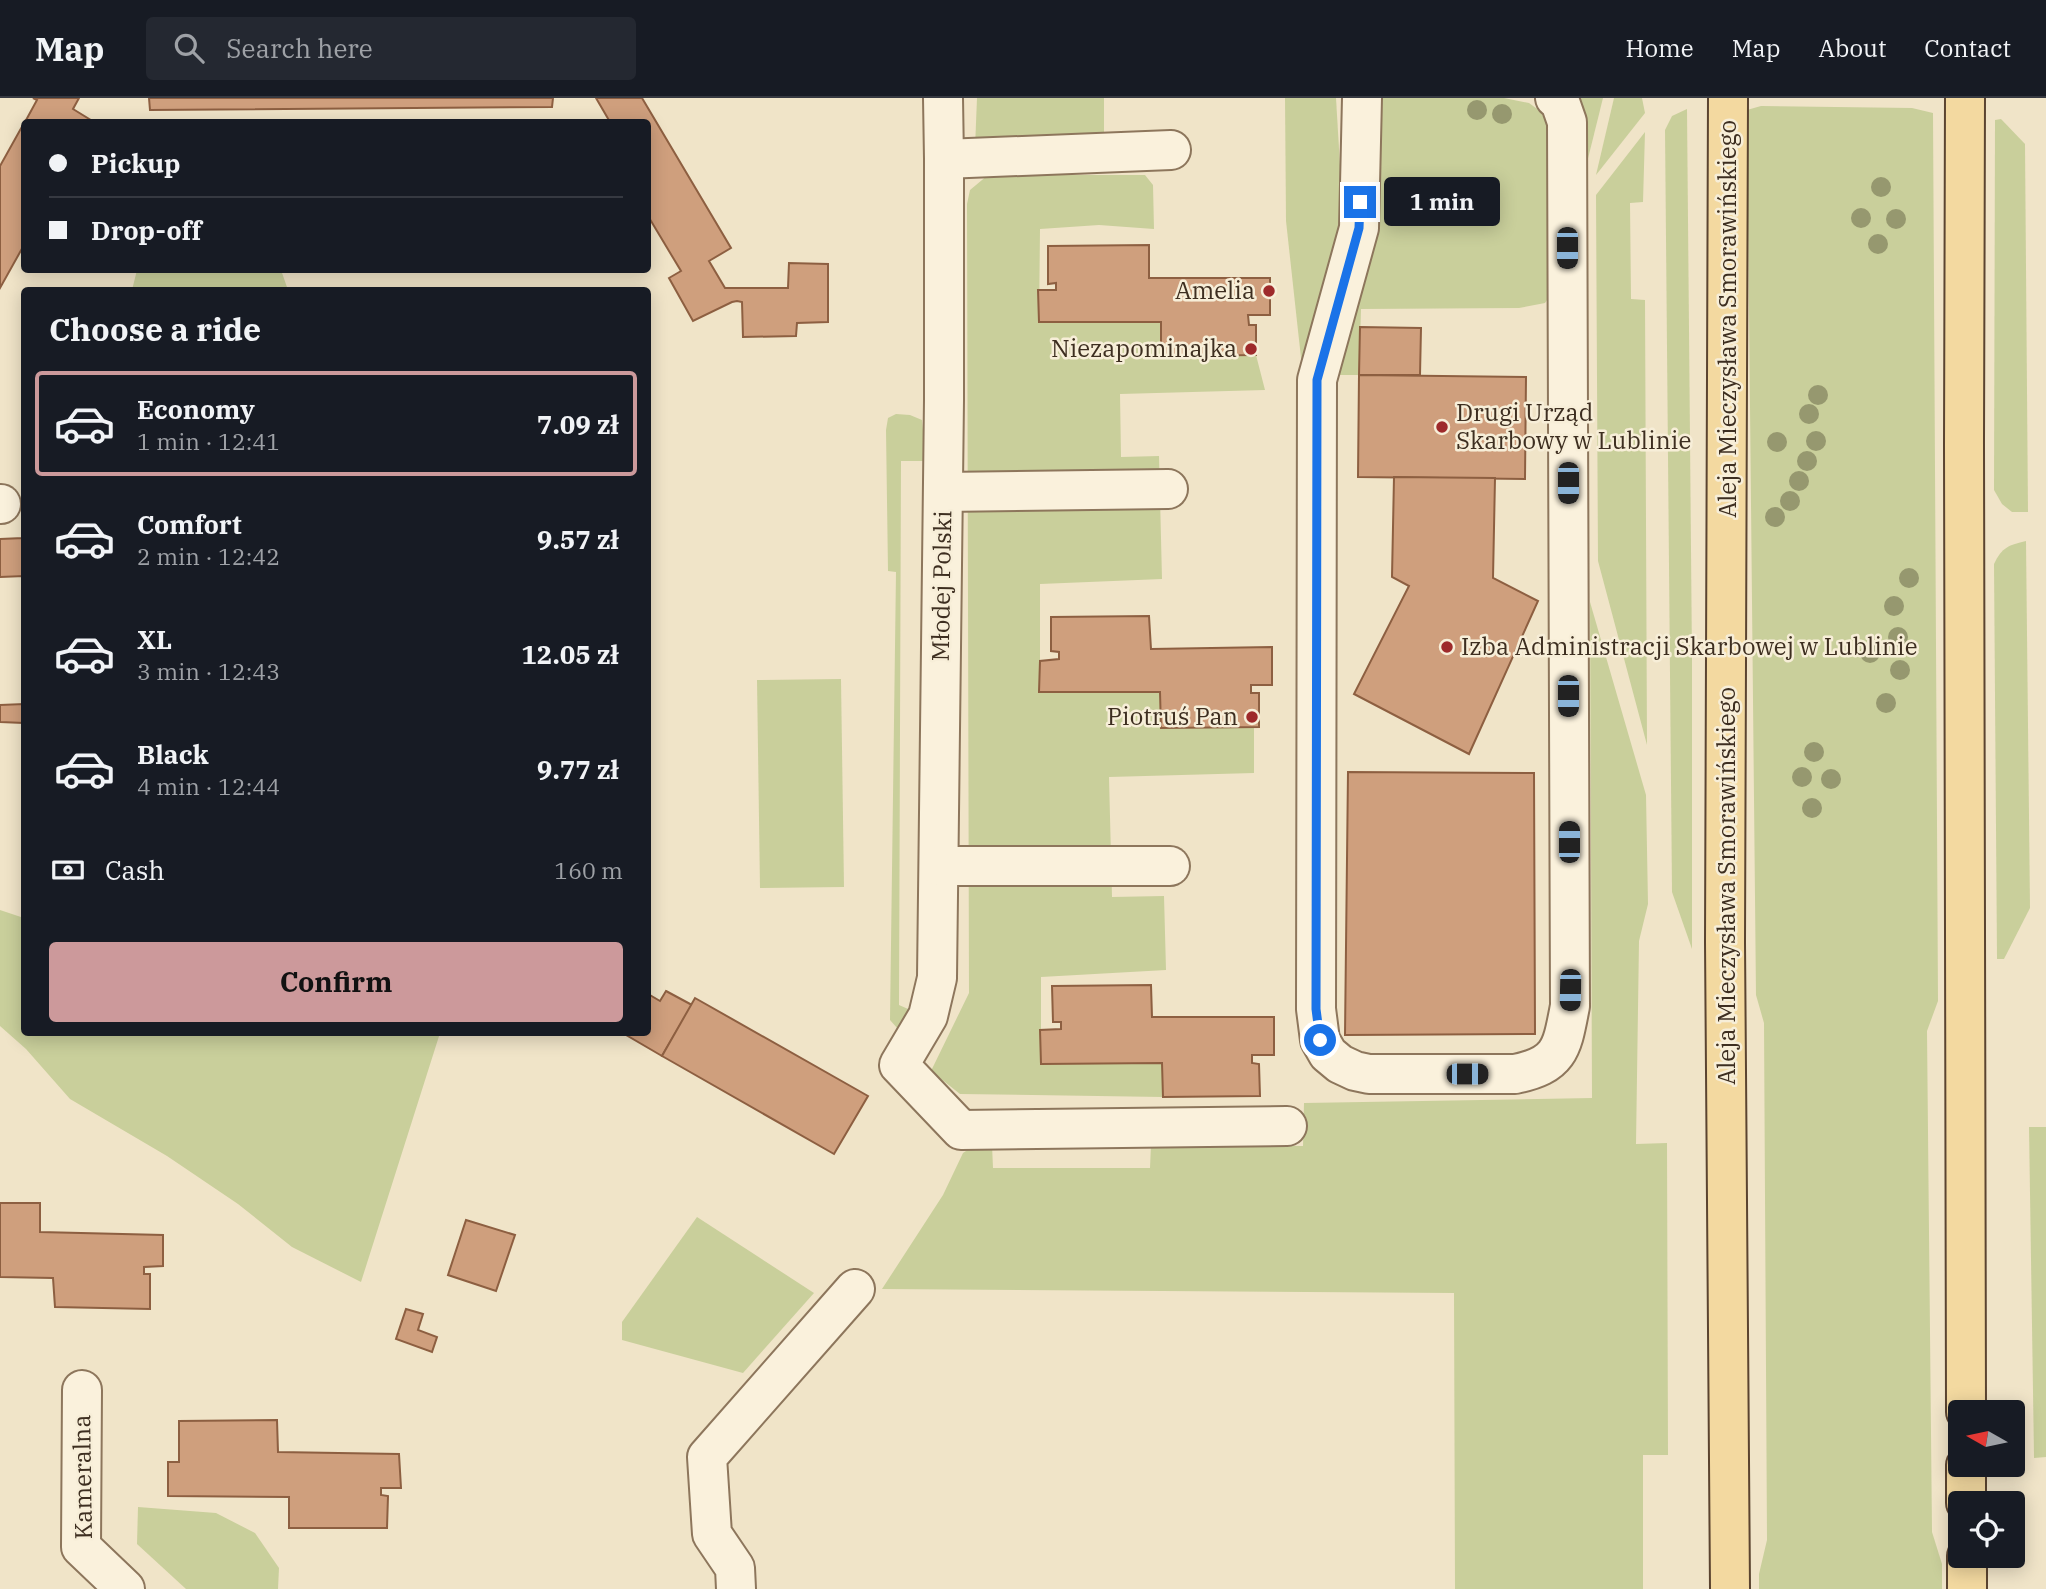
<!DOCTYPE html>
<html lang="en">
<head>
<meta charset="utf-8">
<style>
  body { margin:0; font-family:"IBM Plex Serif",serif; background:#242831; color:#f1f3f6; height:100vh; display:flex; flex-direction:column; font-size:26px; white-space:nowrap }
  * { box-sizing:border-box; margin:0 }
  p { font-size:23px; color:#9ea1a6 }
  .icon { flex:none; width:38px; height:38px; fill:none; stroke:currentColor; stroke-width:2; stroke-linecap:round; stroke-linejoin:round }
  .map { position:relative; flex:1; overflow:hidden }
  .drawer { position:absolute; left:21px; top:189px; width:630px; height:749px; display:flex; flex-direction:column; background:#171b24; border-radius:7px; box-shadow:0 4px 18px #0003 }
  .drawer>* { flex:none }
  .top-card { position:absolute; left:21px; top:21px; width:630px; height:154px; border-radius:7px; box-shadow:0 4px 18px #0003; display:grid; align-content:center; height:154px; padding:0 28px; background:#171b24 }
  .needle { width:46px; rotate:279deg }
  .controls { position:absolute; left:1948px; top:1302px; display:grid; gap:14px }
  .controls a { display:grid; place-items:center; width:77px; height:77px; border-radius:7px; background:#171b24; box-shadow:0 4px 18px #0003; font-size:35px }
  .end { position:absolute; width:32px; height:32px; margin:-16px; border:9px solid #1a73e8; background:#fff; box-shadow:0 0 0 4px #fff }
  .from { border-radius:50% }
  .bubble { position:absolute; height:49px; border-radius:7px; background:#171b24; box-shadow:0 4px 18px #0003; font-size:23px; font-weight:800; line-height:49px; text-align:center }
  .car { position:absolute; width:21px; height:42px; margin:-21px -10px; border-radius:9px; box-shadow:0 0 5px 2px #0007; background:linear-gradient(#222 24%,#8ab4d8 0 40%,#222 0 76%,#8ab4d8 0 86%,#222 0) }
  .top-card b { display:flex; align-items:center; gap:24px; height:66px; font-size:26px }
  .top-card b+b { border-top:2px solid #363941 }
  .top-card i { width:18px; height:18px; background:#f1f3f6 }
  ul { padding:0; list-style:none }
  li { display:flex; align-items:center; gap:21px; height:105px; margin:0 14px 10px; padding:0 14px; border:4px solid transparent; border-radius:7px }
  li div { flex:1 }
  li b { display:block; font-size:26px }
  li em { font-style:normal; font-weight:800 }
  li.active { border-color:#cc999b }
  li>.icon { width:63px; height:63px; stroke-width:1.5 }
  h2 { padding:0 28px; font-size:32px; line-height:84px }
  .pay { display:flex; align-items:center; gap:18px; height:77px; padding:0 28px; font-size:26px }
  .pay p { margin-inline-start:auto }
  .primary-button { display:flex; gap:14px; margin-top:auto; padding:14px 28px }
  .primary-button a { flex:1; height:80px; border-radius:7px; background:#cc999b; color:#111; font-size:28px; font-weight:800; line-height:80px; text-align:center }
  header { display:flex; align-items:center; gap:42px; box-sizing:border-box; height:98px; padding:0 35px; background:#171b24; border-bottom:2px solid #363941 }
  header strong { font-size:33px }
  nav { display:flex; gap:38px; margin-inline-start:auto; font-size:24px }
  .search { width:490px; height:63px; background:#242831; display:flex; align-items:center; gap:18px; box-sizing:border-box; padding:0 24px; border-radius:7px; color:#9ea1a6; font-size:26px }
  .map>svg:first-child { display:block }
  .green { fill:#c9cf9b }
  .building { fill:#cf9f7d; stroke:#8d5f41; stroke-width:2 }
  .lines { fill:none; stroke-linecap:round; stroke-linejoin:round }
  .minor-casing { stroke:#8d765c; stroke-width:42 }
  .major-casing { stroke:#5b4430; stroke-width:42 }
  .minor { stroke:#faf1dc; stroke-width:38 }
  .major { stroke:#f3d9a0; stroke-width:38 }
  .tree { fill:#96986f }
  .route { stroke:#1a73e8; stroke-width:9 }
  .poi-dot { fill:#9e2a2b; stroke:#f7eed8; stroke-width:2.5 }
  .labels { text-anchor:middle; stroke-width:5; stroke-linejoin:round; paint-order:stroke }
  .poi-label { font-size:24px; fill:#3d2e20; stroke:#f7eed8; text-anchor:end }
  .street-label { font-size:24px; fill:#3d2e20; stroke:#f7eed8 }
</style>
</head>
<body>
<header>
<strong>Map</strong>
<div class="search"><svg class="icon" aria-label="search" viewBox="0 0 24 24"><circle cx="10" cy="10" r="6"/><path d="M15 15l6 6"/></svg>Search here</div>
<nav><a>Home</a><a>Map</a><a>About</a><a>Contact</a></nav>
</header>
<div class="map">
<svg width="2046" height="1491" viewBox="0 0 2046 1491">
  <rect width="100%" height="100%" fill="#f0e4c8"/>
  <g class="green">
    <polygon points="977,0 1104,0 1104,46 975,50"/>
    <polygon points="1285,0 1336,0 1344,135 1302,269 1286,123"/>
    <polygon points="1371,0 1504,0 1529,5 1540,13 1548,27 1551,196 1545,205 1519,210 1361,211 1359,277 1333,277"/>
    <polygon points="1568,0 1603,0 1579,97"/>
    <polygon points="1614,0 1642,0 1645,15 1596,77"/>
    <polygon points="1761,8 1912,10 1933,15 1938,903 1927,933 1932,1434 1942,1466 1942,1491 1759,1491 1759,1476 1767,1442 1764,925 1756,897 1747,12"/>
    <polygon points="1687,11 1692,560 1692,851 1672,794 1665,32 1672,18"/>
    <polygon points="2001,21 2025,46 2028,414 2012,414 2002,406 1994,392 1995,22"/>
    <polygon points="1645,34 1643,104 1630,105 1631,201 1645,202 1647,647 1598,463 1596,97"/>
    <polygon points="988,77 1145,77 1153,87 1154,131 1099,127 1040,131 1039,224 1161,224 1161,258 1256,257 1265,292 1120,296 1121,359 1159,358 1162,481 1040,486 1040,594 1160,594 1162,629 1254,629 1254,675 1109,679 1112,799 1164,798 1166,872 1041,879 1041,966 1162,965 1163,999 960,996 931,973 969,895 967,106 970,92"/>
    <polygon points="137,172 281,172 288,192 132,192"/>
    <polygon points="896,316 910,317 922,322 926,363 901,363 899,907 915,914 907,926 898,931 890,922 896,474 888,473 886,332 888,320"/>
    <path d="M 2026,443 L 2030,810 L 2004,861 L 1997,861 L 1994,466 C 2002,449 2009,447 2026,443 Z"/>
    <polygon points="1590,504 1646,697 1648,806 1639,843 1636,1046 1667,1045 1668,1357 1643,1357 1643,1491 1455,1491 1454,1195 882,1191 943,1097 963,1055 975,1047 992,1047 993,1070 1150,1070 1151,1047 1303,1048 1304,1005 1592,1000"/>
    <polygon points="841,581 844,789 760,790 757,582"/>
    <polygon points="0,812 24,820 24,934 440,935 361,1184 292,1149 238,1106 167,1058 70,1001 26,951 0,928"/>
    <polygon points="2029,1029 2046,1029 2046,1359 2034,1360"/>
    <polygon points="697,1119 814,1195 743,1275 622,1242 622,1224"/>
    <polygon points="138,1409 216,1415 255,1435 279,1470 278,1491 186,1491 137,1446"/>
  </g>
  <g class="building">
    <polygon points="33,0 79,0 73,11 94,24 25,24 37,2"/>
    <polygon points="149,0 553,0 552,9 150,12"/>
    <polygon points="596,0 642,0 731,150 709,163 725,190 788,190 789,165 828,166 828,224 797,225 796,238 743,239 742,204 737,203 732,204 693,223 669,180 681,173 648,118 648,24 610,24"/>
    <polygon points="24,25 24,147 0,190 0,68"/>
    <polygon points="1149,147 1149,180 1270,180 1270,217 1248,217 1249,227 1256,227 1256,257 1161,258 1161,224 1039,224 1038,192 1056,192 1056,185 1048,186 1048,148"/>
    <polygon points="1360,229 1421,230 1420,277 1359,277"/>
    <polygon points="1359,277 1526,279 1525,381 1358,379"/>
    <polygon points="648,365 650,365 648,744"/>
    <polygon points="1394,379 1495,380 1493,480 1538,503 1469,656 1354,596 1409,488 1392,479"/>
    <polygon points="22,392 24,392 24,517 24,478 0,479 0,441 23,440"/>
    <polygon points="1149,518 1151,551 1272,549 1272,587 1251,587 1251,595 1259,595 1259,629 1161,630 1160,594 1039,594 1040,563 1059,561 1059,554 1051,553 1051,519"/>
    <polygon points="24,606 24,634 24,625 0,624 0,607"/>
    <polygon points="1348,674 1534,675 1535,936 1345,937"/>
    <polygon points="1151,887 1152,919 1274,919 1274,957 1252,957 1252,965 1259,966 1260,998 1163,999 1162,965 1041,966 1040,932 1061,931 1061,924 1053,924 1052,888"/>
    <polygon points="666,893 692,907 662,958 621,934 648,934 648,896 660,903"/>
    <polygon points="695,900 868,998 834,1056 662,958"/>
    <polygon points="0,1105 40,1105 40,1134 163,1137 163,1168 144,1169 144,1176 150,1176 150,1211 55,1209 53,1180 0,1179"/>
    <polygon points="466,1122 515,1137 496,1193 448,1177"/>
    <polygon points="406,1211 423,1216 418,1232 437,1239 432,1254 396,1241"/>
    <polygon points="277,1322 278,1354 399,1356 401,1390 381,1390 381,1397 388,1398 387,1430 289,1430 289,1399 168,1398 168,1364 179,1364 179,1323"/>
  </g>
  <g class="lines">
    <defs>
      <g id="minor">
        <polyline points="943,0 944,61 944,302 937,880 928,918 899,967 961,1032 1287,1028"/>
        <path d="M 1362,0 L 1359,130 L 1317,282 L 1316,911 L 1320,942 L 1328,956 L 1340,966 L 1355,973 L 1369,976 L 1515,976 C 1561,967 1562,949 1570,908 L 1567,24 L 1560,4 L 1555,0"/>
        <polyline points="944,61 1171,52"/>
        <polyline points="943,394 1168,391"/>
        <polyline points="0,406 1,406"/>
        <polyline points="939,768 1170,768"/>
        <polyline points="82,1292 81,1449 125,1491"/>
        <polyline points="736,1491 735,1470 712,1436 707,1359 855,1191"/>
      </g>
      <g id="major">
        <polyline points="1728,0 1725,844 1730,1491"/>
        <polyline points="1965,0 1964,346 1966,1314"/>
        <polyline points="1966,1367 1966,1405"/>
        <polyline points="1967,1458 1967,1491"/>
      </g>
    </defs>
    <use href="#minor" class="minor-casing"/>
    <use href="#major" class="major-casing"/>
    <use href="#minor" class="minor"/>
    <use href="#major" class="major"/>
  </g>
  <g class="tree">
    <circle cx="1477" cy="12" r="10"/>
    <circle cx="1502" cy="16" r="10"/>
    <circle cx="1881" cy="89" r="10"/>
    <circle cx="1861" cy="120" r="10"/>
    <circle cx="1896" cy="121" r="10"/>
    <circle cx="1878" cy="146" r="10"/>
    <circle cx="1818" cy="297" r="10"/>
    <circle cx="1809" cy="316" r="10"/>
    <circle cx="1816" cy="343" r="10"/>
    <circle cx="1777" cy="344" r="10"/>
    <circle cx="1807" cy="363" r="10"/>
    <circle cx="1799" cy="383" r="10"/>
    <circle cx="1790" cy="403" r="10"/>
    <circle cx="1775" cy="419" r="10"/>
    <circle cx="1909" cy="480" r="10"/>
    <circle cx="1894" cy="508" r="10"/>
    <circle cx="1898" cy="539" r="10"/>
    <circle cx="1870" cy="555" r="10"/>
    <circle cx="1900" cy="572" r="10"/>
    <circle cx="1886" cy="605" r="10"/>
    <circle cx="1814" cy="654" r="10"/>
    <circle cx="1802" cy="679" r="10"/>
    <circle cx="1831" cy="681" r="10"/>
    <circle cx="1812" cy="710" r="10"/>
  </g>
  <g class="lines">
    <polyline class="route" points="1320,942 1316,911 1317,282 1359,130 1360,104"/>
  </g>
  <g class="poi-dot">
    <circle cx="1269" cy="193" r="7"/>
    <circle cx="1251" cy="251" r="7"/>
    <circle cx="1442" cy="329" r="7"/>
    <circle cx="1447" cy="549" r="7"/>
    <circle cx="1252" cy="619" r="7"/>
  </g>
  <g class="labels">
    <g class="poi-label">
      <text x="1255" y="201">Amelia</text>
      <text x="1237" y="259">Niezapominajka</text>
      <text x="1456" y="323" text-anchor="start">Drugi Urząd<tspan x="1456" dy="28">Skarbowy w Lublinie</tspan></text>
      <text x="1461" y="557" text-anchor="start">Izba Administracji Skarbowej w Lublinie</text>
      <text x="1238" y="627">Piotruś Pan</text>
    </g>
    <g class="street-label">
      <text transform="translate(1728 221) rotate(-90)" y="8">Aleja Mieczysława Smorawińskiego</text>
      <text transform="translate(942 488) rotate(-89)" y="8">Młodej Polski</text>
      <text transform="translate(1727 788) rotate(-90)" y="8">Aleja Mieczysława Smorawińskiego</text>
      <text transform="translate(83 1379) rotate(-91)" y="8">Kameralna</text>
    </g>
  </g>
</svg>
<div class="controls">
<a><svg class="needle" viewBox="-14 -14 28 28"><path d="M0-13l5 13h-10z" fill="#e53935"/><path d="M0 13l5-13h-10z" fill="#9ea1a6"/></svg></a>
<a><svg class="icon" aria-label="locate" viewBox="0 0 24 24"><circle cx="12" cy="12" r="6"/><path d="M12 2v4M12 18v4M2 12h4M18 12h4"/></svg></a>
</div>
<i class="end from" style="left:1320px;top:942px"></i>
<i class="end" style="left:1360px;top:104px"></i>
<div class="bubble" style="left:1384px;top:79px;width:116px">1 min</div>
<i class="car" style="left:1567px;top:150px;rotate:180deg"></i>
<i class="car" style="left:1568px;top:385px;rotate:180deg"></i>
<i class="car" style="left:1568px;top:598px;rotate:180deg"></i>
<i class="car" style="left:1569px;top:744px;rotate:0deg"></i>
<i class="car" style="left:1570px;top:892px;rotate:181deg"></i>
<i class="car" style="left:1467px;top:976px;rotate:90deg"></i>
<div class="top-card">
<b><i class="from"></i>Pickup</b>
<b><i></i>Drop-off</b>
</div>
<section class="drawer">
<h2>Choose a ride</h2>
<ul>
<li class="active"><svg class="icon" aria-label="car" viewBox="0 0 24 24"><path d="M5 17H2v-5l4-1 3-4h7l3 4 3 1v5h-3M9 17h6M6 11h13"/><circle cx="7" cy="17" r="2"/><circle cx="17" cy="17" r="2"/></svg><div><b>Economy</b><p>1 min · 12:41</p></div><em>7.09 zł</em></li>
<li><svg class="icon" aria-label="car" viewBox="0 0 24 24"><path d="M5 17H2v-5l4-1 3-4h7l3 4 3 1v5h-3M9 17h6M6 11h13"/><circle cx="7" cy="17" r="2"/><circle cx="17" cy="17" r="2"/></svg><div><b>Comfort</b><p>2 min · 12:42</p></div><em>9.57 zł</em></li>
<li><svg class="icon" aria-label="car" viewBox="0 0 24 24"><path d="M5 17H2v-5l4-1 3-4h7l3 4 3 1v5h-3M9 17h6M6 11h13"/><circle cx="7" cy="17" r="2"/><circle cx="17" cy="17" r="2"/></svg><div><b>XL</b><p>3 min · 12:43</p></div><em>12.05 zł</em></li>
<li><svg class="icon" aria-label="car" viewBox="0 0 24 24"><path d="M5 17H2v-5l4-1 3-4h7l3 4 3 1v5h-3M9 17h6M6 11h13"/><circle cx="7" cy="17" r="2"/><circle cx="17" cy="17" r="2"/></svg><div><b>Black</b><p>4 min · 12:44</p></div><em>9.77 zł</em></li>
</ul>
<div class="pay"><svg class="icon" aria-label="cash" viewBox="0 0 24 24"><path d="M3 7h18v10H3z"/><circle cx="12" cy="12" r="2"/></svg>Cash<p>160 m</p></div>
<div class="primary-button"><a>Confirm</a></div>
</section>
</div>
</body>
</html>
